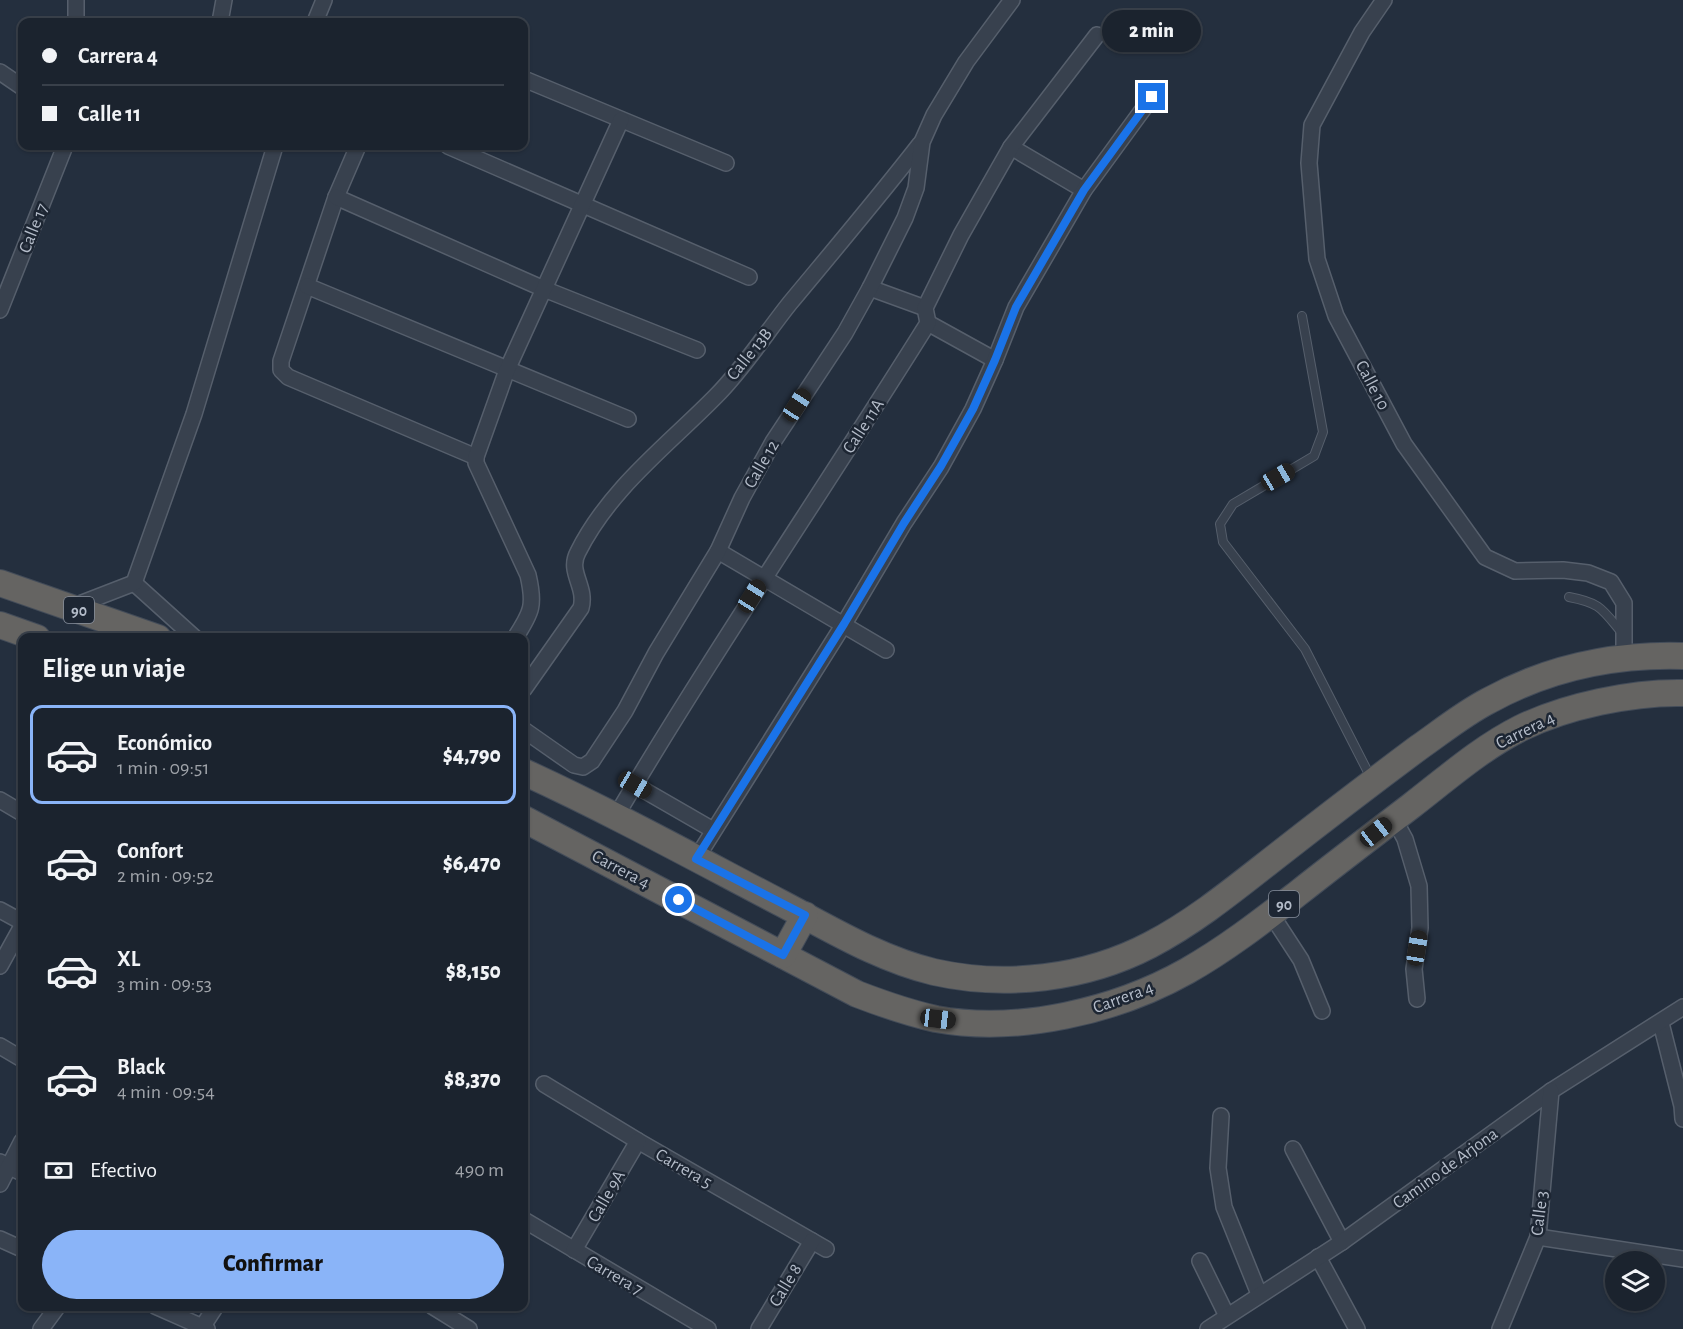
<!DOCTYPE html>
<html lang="es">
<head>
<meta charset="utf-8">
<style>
  body { margin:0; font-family:"Alegreya Sans",sans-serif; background:#282f3a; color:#f1f3f6; height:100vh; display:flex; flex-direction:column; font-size:22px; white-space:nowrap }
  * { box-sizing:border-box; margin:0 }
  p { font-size:20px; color:#a0a4aa }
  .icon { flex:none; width:33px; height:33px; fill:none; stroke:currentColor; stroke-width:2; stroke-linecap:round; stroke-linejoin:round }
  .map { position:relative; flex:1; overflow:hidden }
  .side { position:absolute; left:18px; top:633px; width:510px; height:678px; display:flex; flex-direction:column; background:#1b232e; border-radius:12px; box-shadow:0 2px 4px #0004,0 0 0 2px #39404a }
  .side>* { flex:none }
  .hud { position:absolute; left:18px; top:18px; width:510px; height:132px; border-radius:12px; box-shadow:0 2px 4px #0004,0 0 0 2px #39404a; display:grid; align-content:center; height:132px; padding:0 24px; background:#1b232e }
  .buttons { position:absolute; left:1605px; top:1251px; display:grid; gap:12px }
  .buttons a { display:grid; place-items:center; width:60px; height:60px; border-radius:50%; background:#1b232e; box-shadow:0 2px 4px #0004,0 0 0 2px #39404a; font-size:30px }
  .end { position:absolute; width:27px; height:27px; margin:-14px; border:8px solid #1a73e8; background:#fff; box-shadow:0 0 0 3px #fff }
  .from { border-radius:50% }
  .bubble { position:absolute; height:42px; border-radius:21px; background:#1b232e; box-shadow:0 2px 4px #0004,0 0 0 2px #39404a; font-size:20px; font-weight:800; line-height:42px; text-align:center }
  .car { position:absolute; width:18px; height:36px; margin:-18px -9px; border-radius:8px; box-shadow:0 0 4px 2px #0007; background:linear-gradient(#222 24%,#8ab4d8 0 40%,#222 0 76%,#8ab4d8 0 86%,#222 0) }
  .hud b { display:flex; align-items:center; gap:21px; height:57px; font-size:22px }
  .hud b+b { border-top:2px solid #39404a }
  .hud i { width:15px; height:15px; background:#f1f3f6 }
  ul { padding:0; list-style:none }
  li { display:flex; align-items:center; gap:18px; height:99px; margin:0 12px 9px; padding:0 12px; border:3px solid transparent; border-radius:12px }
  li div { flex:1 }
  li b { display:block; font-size:22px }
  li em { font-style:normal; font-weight:800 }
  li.on { border-color:#8ab4f8 }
  li>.icon { width:54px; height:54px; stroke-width:1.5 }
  h2 { padding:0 24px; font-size:27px; line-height:72px }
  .pay { display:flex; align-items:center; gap:15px; height:66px; padding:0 24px; font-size:22px }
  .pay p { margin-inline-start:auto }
  .action { display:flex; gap:12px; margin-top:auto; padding:12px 24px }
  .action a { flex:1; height:69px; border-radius:36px; background:#8ab4f8; color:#111; font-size:24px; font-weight:800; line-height:69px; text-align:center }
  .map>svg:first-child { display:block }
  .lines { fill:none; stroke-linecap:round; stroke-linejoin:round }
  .service-casing { stroke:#565f6c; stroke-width:10 }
  .minor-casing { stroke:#565f6c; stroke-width:18 }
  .trunk-casing { stroke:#434c59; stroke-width:28 }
  .service { stroke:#38414e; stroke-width:8 }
  .minor { stroke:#38414e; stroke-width:15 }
  .trunk { stroke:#656462; stroke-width:26 }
  .route { stroke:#1a73e8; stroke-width:8 }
  .labels { text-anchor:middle; stroke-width:5; stroke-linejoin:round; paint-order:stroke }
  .shield { fill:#1d2633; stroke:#878f9c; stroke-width:1.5 }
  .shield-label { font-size:16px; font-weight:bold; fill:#b4bcc9 }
  .street-label { font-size:18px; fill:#b4bcc9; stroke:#1d2633 }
</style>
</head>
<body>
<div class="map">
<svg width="1683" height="1329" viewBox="0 0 1683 1329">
  <rect width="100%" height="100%" fill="#242f3e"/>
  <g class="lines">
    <defs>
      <g id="service">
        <polyline points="1302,316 1323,432 1314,456 1233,504 1220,524 1223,542 1305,649 1371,778"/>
        <path d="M 1569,597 C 1601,603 1602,609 1622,633"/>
      </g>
      <g id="minor">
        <polyline points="1384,0 1362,32 1312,125 1309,163 1317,259 1336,316 1404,444 1485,557 1515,571 1563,570 1588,573 1611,582 1624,603 1624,658"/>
        <polyline points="76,22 76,0"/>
        <polyline points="220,22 224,0"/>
        <polyline points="315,22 324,0"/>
        <polyline points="0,72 22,87"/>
        <polyline points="524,79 726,163"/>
        <polyline points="358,146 336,197 281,361 281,370 288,377 476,457"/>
        <polyline points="448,146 749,277"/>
        <polyline points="1011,147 1084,190"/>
        <polyline points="336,197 544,289 697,350"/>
        <polyline points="307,286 628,419"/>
        <polyline points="870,288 925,308"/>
        <polyline points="0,310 65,146"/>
        <polyline points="928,323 995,360"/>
        <polyline points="718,551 886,650"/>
        <polyline points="134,583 195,638"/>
        <polyline points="72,607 134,583 194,414 275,146"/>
        <path d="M 515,638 C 532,612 535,605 528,575 L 476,463 L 476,457 L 507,370 L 621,120"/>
        <path d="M 524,689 L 581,608 C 587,586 567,572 578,552 C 610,488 668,445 716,396 C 744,368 766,333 790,303 C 834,250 878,198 920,144"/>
        <polyline points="524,730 574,765 583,767 592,761 625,711 656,653 718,551 742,498 773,442 845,333 870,288 905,218 916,188 922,142 934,115 966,62 1012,0"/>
        <polyline points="635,785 713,830"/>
        <polyline points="0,800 22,813"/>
        <path d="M 616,816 C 715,649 825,488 928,323 L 925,308 L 961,235 L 1011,147 L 1097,35"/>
        <polyline points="1394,819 1405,839 1419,886 1420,928 1414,969 1417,999"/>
        <polyline points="696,859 844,624 904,523 941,467 973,409 995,360 1016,307 1084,190 1152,97"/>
        <polyline points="0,910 22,922"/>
        <polyline points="1271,914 1301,960 1322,1011"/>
        <polyline points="0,966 22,926"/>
        <polyline points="1661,1023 1682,1106 1683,1119"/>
        <polyline points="0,1046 22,1059"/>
        <polyline points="544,1084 638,1141 826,1249"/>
        <polyline points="1221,1116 1218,1168 1224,1207 1259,1294"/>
        <polyline points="1293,1149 1342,1242"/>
        <polyline points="0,1162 22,1173"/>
        <polyline points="0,1184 22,1141"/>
        <polyline points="524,1220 708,1329"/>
        <polyline points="1538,1237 1683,1259"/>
        <polyline points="0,1239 22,1249"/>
        <polyline points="574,1250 638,1141"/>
        <polyline points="1318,1257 1357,1329"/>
        <polyline points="1200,1261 1227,1316"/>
        <polyline points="155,1306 207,1329"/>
        <polyline points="432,1306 469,1329"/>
        <polyline points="41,1329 58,1306"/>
        <polyline points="201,1329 216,1306"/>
        <polyline points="759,1329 812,1241"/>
        <polyline points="1208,1329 1342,1242 1551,1091 1683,1007"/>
        <polyline points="1500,1329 1538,1237 1551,1091"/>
      </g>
      <g id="trunk">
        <polyline points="0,583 158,638"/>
        <polyline points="0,625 37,638"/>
        <path d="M 524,772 C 611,812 695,858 779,902 C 829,928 879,959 934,972 C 1005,988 1085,979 1150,945 C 1196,921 1237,887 1278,855 C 1324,819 1371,783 1418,748 C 1441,732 1463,714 1488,701 C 1548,668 1615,654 1683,656"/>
        <path d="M 524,819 L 857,994 C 883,1004 909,1013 936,1019 C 1018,1034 1116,1011 1187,971 C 1226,949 1262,921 1297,894 C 1335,864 1373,835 1411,806 C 1446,779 1481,748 1521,728 C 1566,706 1632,692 1683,693"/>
        <polyline points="783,955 805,915"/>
      </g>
    </defs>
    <use href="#service" class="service-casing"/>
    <use href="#minor" class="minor-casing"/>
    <use href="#trunk" class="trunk-casing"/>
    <use href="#service" class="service"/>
    <use href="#minor" class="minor"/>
    <use href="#trunk" class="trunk"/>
  </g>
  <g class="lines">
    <polyline class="route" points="679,900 783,955 805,915 696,859 844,624 904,523 941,466 973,409 995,360 1016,307 1084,190 1152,97"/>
  </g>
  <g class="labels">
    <g class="shield">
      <rect x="64" y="597" width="30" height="26" rx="4.5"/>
      <rect x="1269" y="891" width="30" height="26" rx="4.5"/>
    </g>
    <g class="shield-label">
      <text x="79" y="616">90</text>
      <text x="1284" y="910">90</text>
    </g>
    <g class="street-label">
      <text transform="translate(33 228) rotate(-68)" y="6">Calle 17</text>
      <text transform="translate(749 354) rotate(-51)" y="6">Calle 13B</text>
      <text transform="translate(1373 385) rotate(62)" y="6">Calle 10</text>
      <text transform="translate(863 426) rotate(-57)" y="6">Calle 11A</text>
      <text transform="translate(761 464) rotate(-60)" y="6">Calle 12</text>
      <text transform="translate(1525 730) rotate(-26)" y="6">Carrera 4</text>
      <text transform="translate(621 869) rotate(28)" y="6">Carrera 4</text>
      <text transform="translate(1123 997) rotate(-20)" y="6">Carrera 4</text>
      <text transform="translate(684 1168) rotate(30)" y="6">Carrera 5</text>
      <text transform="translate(1445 1168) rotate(-36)" y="6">Camino de Arjona</text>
      <text transform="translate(606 1196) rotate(-60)" y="6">Calle 9A</text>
      <text transform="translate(1539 1213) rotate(-83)" y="6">Calle 3</text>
      <text transform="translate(615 1275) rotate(30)" y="6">Carrera 7</text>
      <text transform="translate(785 1285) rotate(-59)" y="6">Calle 8</text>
    </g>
  </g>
</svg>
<div class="buttons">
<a><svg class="icon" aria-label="layers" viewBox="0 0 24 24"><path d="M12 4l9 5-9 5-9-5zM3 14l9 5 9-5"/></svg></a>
</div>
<i class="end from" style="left:679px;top:900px"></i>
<i class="end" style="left:1152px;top:97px"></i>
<div class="bubble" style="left:1102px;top:10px;width:99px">2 min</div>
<i class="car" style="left:797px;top:405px;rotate:33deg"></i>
<i class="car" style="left:1278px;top:477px;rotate:60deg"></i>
<i class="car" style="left:752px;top:596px;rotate:32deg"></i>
<i class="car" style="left:635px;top:785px;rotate:120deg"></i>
<i class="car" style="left:1376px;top:832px;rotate:52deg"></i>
<i class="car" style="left:1417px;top:948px;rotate:9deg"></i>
<i class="car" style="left:938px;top:1019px;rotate:97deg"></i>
<div class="hud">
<b><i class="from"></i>Carrera 4</b>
<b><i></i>Calle 11</b>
</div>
<section class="side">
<h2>Elige un viaje</h2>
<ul>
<li class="on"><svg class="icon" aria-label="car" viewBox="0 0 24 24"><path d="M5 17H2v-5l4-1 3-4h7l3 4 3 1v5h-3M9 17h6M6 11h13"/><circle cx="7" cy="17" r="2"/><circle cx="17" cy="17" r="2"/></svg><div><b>Económico</b><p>1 min · 09:51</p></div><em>$4,790</em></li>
<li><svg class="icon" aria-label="car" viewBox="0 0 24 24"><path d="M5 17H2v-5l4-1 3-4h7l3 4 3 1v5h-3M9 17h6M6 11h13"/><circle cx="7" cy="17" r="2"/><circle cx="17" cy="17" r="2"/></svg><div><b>Confort</b><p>2 min · 09:52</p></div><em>$6,470</em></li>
<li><svg class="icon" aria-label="car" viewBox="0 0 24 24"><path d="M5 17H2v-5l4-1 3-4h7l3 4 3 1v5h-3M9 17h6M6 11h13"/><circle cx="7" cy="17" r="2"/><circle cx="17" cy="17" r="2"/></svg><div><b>XL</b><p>3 min · 09:53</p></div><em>$8,150</em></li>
<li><svg class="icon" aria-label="car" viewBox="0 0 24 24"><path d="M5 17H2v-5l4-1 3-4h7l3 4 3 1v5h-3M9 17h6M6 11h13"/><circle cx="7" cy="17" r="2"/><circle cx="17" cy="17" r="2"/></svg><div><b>Black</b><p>4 min · 09:54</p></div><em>$8,370</em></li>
</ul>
<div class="pay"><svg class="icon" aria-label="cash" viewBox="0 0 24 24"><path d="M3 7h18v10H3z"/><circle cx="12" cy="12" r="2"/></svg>Efectivo<p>490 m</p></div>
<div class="action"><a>Confirmar</a></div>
</section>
</div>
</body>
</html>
